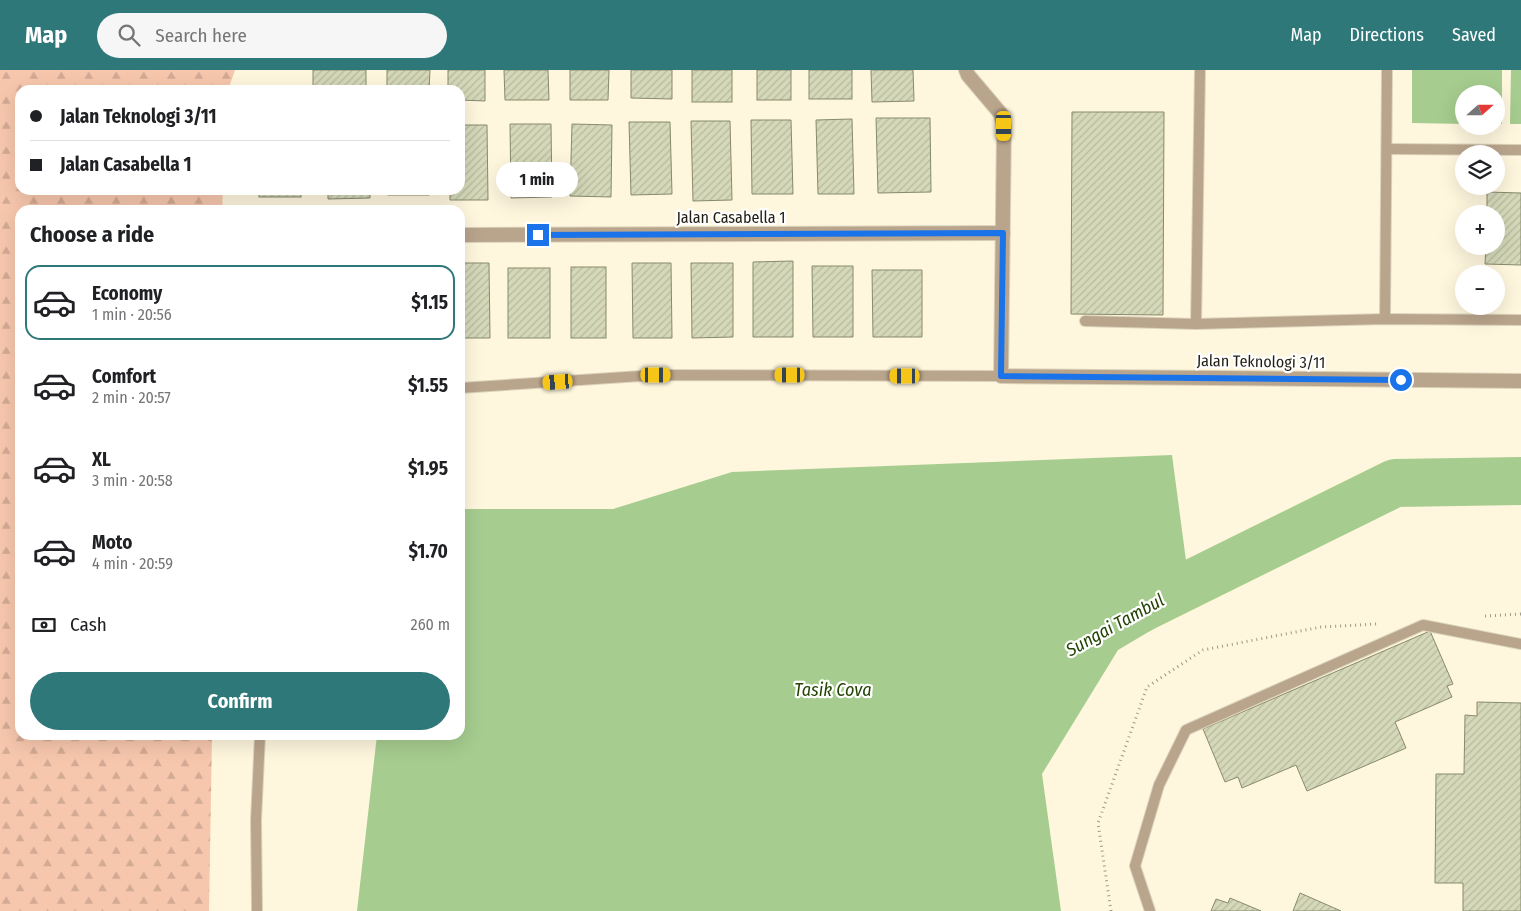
<!DOCTYPE html>
<html lang="en">
<head>
<meta charset="utf-8">
<style>
  body { margin:0; font-family:"Fira Sans Condensed",sans-serif; background:#f6f6f6; color:#202124; height:100vh; display:flex; flex-direction:column; font-size:19px; white-space:nowrap }
  * { box-sizing:border-box; margin:0 }
  p { font-size:16px; color:#757577 }
  .icon { flex:none; width:28px; height:28px; fill:none; stroke:currentColor; stroke-width:2; stroke-linecap:round; stroke-linejoin:round }
  .map { position:relative; flex:1; overflow:hidden }
  .drawer { position:absolute; left:15px; top:135px; width:450px; height:535px; display:flex; flex-direction:column; background:#fff; border-radius:15px; box-shadow:0 5px 20px #0002 }
  .drawer>* { flex:none }
  .hud { position:absolute; left:15px; top:15px; width:450px; height:110px; border-radius:15px; box-shadow:0 5px 20px #0002; display:grid; align-content:center; height:110px; padding:0 15px; background:#fff }
  .needle { width:32px; rotate:69deg }
  .controls { position:absolute; left:1455px; top:15px; display:grid; gap:10px }
  .controls a { display:grid; place-items:center; width:50px; height:50px; border-radius:50%; background:#fff; box-shadow:0 5px 20px #0002; font-size:25px }
  .end { position:absolute; width:22px; height:22px; margin:-11px; border:6px solid #1a73e8; background:#fff; box-shadow:0 0 0 2px #fff }
  .from { border-radius:50% }
  .bubble { position:absolute; height:35px; border-radius:18px; background:#fff; box-shadow:0 5px 20px #0002; font-size:16px; font-weight:700; line-height:35px; text-align:center }
  .car { position:absolute; width:15px; height:30px; margin:-15px -8px; border-radius:6px; box-shadow:0 0 4px 1px #0007; background:linear-gradient(#f5c518 24%,#345 0 40%,#f5c518 0 76%,#345 0 86%,#f5c518 0) }
  .hud b { display:flex; align-items:center; gap:18px; height:48px; font-size:19px }
  .hud b+b { border-top:1px solid #e0e0e0 }
  .hud i { width:12px; height:12px; background:#202124 }
  ul { padding:0; list-style:none }
  li { display:flex; align-items:center; gap:15px; height:75px; margin:0 10px 8px; padding:0 5px; border:2px solid transparent; border-radius:15px }
  li div { flex:1 }
  li b { display:block; font-size:19px }
  li em { font-style:normal; font-weight:700 }
  li.on { border-color:#2f787a }
  li>.icon { width:45px; height:45px; stroke-width:1.5 }
  h2 { padding:0 15px; font-size:22px; line-height:60px }
  .pay { display:flex; align-items:center; gap:12px; height:55px; padding:0 15px; font-size:19px }
  .pay p { margin-inline-start:auto }
  .primary-button { display:flex; gap:10px; margin-top:auto; padding:10px 15px }
  .primary-button a { flex:1; height:58px; border-radius:30px; background:#2f787a; color:#fff; font-size:20px; font-weight:700; line-height:58px; text-align:center }
  header { display:flex; align-items:center; gap:30px; box-sizing:border-box; height:70px; padding:0 25px; background:#2f787a; color:#fff }
  header strong { font-size:24px }
  nav { display:flex; gap:28px; margin-inline-start:auto; font-size:18px }
  .search { width:350px; height:45px; background:#f6f6f6; display:flex; align-items:center; gap:12px; box-sizing:border-box; padding:0 18px; border-radius:28px; color:#757577; font-size:19px }
  .map>svg:first-child { display:block }
  .forest { fill:url(#forest-firs) }
  .water { fill:#a6cc8f }
  .lines { fill:none; stroke-linecap:round; stroke-linejoin:round }
  .river { stroke:#a6cc8f; stroke-width:48 }
  .building { fill:url(#building-hatch); stroke:#878a6d }
  .service-casing { stroke:#dbd3bc; stroke-width:12 }
  .minor-casing { stroke:#dbd3bc; stroke-width:16 }
  .path { stroke:#a09a86; stroke-width:3; stroke-dasharray:1 4; stroke-linecap:butt }
  .service { stroke:#b9a48c; stroke-width:10 }
  .minor { stroke:#b9a48c; stroke-width:14 }
  .route { stroke:#1a73e8; stroke-width:6 }
  .labels { text-anchor:middle; stroke-width:4.5; stroke-linejoin:round; paint-order:stroke }
  .street-label { font-size:16px; fill:#211d11; stroke:#fff }
  .water-label { font-size:18px; font-style:italic; fill:#224302; stroke:#fff }
</style>
</head>
<body>
<header>
<strong>Map</strong>
<div class="search"><svg class="icon" aria-label="search" viewBox="0 0 24 24"><circle cx="10" cy="10" r="6"/><path d="M15 15l6 6"/></svg>Search here</div>
<nav><a>Map</a><a>Directions</a><a>Saved</a></nav>
</header>
<div class="map">
<svg width="1521" height="841" viewBox="0 0 1521 841">
  <defs>
    <pattern id="forest-firs" width="22" height="20" patternUnits="userSpaceOnUse" patternTransform="scale(1.25)"><rect width="22" height="20" fill="#f7c7ad"/><path d="M5 1l3.5 6h-7zM16 11l3.5 6h-7z" fill="#d3aa94"/></pattern>
    <pattern id="building-hatch" width="6" height="6" patternUnits="userSpaceOnUse" patternTransform="scale(1.25)"><rect width="6" height="6" fill="#d5d9b9"/><path d="M-1 1l2-2M0 6l6-6M5 7l2-2" fill="none" stroke="#b7ba9e"/></pattern>
  </defs>
  <rect width="100%" height="100%" fill="#fef6dd"/>
  <polygon class="forest" points="0,0 235,0 228,20 20,20 20,120 223,120 222,140 20,140 20,665 212,665 209,841 0,841"/>
  <g class="water">
    <polygon points="1412,0 1502,0 1502,54 1496,54 1496,24 1464,24 1464,54 1412,53"/>
    <polygon points="1511,0 1521,0 1521,54 1510,54"/>
    <polygon points="1172,385 1192,536 1118,580 1042,704 1061,841 357,841 377,665 460,665 460,439 613,439 732,402"/>
  </g>
  <g class="lines">
    <polyline class="river" points="1130,544 1395,413 1521,411"/>
  </g>
  <g class="building">
    <rect x="313" y="0" width="53" height="20"/>
    <polygon points="387,0 430,0 429,20 387,20"/>
    <polygon points="448,0 485,0 485,31 460,30 460,20 448,20"/>
    <polygon points="504,0 548,0 549,30 505,30"/>
    <polygon points="570,0 609,0 608,30 570,30"/>
    <polygon points="631,0 672,0 672,29 631,28"/>
    <rect x="692" y="0" width="40" height="32"/>
    <rect x="757" y="0" width="34" height="30"/>
    <rect x="809" y="0" width="43" height="29"/>
    <polygon points="871,0 913,0 914,31 872,32"/>
    <polygon points="1072,42 1164,42 1163,245 1071,244"/>
    <polygon points="876,48 930,48 931,122 878,123"/>
    <polygon points="852,49 854,124 818,124 816,50"/>
    <polygon points="751,50 791,50 793,124 752,124"/>
    <polygon points="691,51 730,51 732,130 693,131"/>
    <polygon points="629,52 670,52 672,124 631,125"/>
    <polygon points="510,54 551,54 552,127 511,128"/>
    <polygon points="572,54 612,55 611,127 570,126"/>
    <polygon points="460,55 487,55 488,130 450,130 450,120 460,120"/>
    <rect x="259" y="120" width="42" height="7"/>
    <polygon points="328,120 370,120 370,128 328,129"/>
    <rect x="388" y="120" width="41" height="5"/>
    <polygon points="1487,122 1521,123 1521,195 1485,194 1486,176 1496,176 1496,144 1487,144"/>
    <polygon points="793,191 793,267 753,267 753,192"/>
    <polygon points="460,193 489,193 490,268 460,268"/>
    <polygon points="632,193 671,193 672,268 633,268"/>
    <polygon points="691,193 733,193 733,267 692,268"/>
    <polygon points="812,196 853,196 853,267 813,267"/>
    <rect x="571" y="197" width="35" height="71"/>
    <rect x="508" y="198" width="42" height="70"/>
    <polygon points="872,200 922,200 922,267 873,267"/>
    <polygon points="1430,561 1453,614 1447,616 1452,627 1395,652 1406,678 1307,721 1296,695 1242,718 1238,707 1225,712 1203,659"/>
    <polygon points="1477,632 1521,633 1521,841 1463,841 1463,813 1435,813 1436,704 1464,704 1465,645 1477,646"/>
    <polygon points="1300,823 1341,841 1293,841"/>
    <polygon points="1230,828 1261,841 1211,841 1216,829 1228,833"/>
  </g>
  <g class="lines">
    <defs>
      <g id="service">
        <polyline points="1388,79 1521,80"/>
        <polyline points="1385,249 1387,0"/>
        <polyline points="1085,251 1196,254 1385,249 1521,250"/>
        <polyline points="1196,254 1200,0"/>
        <polyline points="460,318 656,305 1001,306"/>
        <polyline points="257,841 256,750 260,665"/>
        <polyline points="1150,841 1135,796 1159,715 1186,660 1423,555 1521,574"/>
      </g>
      <g id="minor">
        <polyline points="966,0 968,5 1001,44 1004,56 1001,306 1521,311"/>
        <polyline points="460,165 1003,163"/>
      </g>
    </defs>
    <use href="#service" class="service-casing"/>
    <use href="#minor" class="minor-casing"/>
    <g class="path">
      <polyline points="1485,546 1521,544"/>
      <polyline points="1111,841 1098,753 1147,617 1203,580 1321,557 1377,554"/>
    </g>
    <use href="#service" class="service"/>
    <use href="#minor" class="minor"/>
  </g>
  <g class="lines">
    <polyline class="route" points="538,165 1003,163 1001,306 1401,310"/>
  </g>
  <g class="labels">
    <g class="street-label">
      <text x="731" y="153">Jalan Casabella 1</text>
      <text transform="translate(1261 291) rotate(1)" y="6">Jalan Teknologi 3/11</text>
    </g>
    <g class="water-label">
      <text transform="translate(1115 555) rotate(-29)" y="6">Sungai Tambul</text>
      <text x="833" y="626">Tasik Cova</text>
    </g>
  </g>
</svg>
<div class="controls">
<a><svg class="needle" viewBox="-14 -14 28 28"><path d="M0-13l5 13h-10z" fill="#e53935"/><path d="M0 13l5-13h-10z" fill="#757577"/></svg></a>
<a><svg class="icon" aria-label="layers" viewBox="0 0 24 24"><path d="M12 4l9 5-9 5-9-5zM3 14l9 5 9-5"/></svg></a>
<a>+</a>
<a>−</a>
</div>
<i class="end from" style="left:1401px;top:310px"></i>
<i class="end" style="left:538px;top:165px"></i>
<div class="bubble" style="left:496px;top:92px;width:82px">1 min</div>
<i class="car" style="left:1004px;top:56px;rotate:180deg"></i>
<i class="car" style="left:656px;top:305px;rotate:90deg"></i>
<i class="car" style="left:790px;top:305px;rotate:270deg"></i>
<i class="car" style="left:905px;top:306px;rotate:270deg"></i>
<i class="car" style="left:558px;top:312px;rotate:266deg"></i>
<div class="hud">
<b><i class="from"></i>Jalan Teknologi 3/11</b>
<b><i></i>Jalan Casabella 1</b>
</div>
<section class="drawer">
<h2>Choose a ride</h2>
<ul>
<li class="on"><svg class="icon" aria-label="car" viewBox="0 0 24 24"><path d="M5 17H2v-5l4-1 3-4h7l3 4 3 1v5h-3M9 17h6M6 11h13"/><circle cx="7" cy="17" r="2"/><circle cx="17" cy="17" r="2"/></svg><div><b>Economy</b><p>1 min · 20:56</p></div><em>$1.15</em></li>
<li><svg class="icon" aria-label="car" viewBox="0 0 24 24"><path d="M5 17H2v-5l4-1 3-4h7l3 4 3 1v5h-3M9 17h6M6 11h13"/><circle cx="7" cy="17" r="2"/><circle cx="17" cy="17" r="2"/></svg><div><b>Comfort</b><p>2 min · 20:57</p></div><em>$1.55</em></li>
<li><svg class="icon" aria-label="car" viewBox="0 0 24 24"><path d="M5 17H2v-5l4-1 3-4h7l3 4 3 1v5h-3M9 17h6M6 11h13"/><circle cx="7" cy="17" r="2"/><circle cx="17" cy="17" r="2"/></svg><div><b>XL</b><p>3 min · 20:58</p></div><em>$1.95</em></li>
<li><svg class="icon" aria-label="car" viewBox="0 0 24 24"><path d="M5 17H2v-5l4-1 3-4h7l3 4 3 1v5h-3M9 17h6M6 11h13"/><circle cx="7" cy="17" r="2"/><circle cx="17" cy="17" r="2"/></svg><div><b>Moto</b><p>4 min · 20:59</p></div><em>$1.70</em></li>
</ul>
<div class="pay"><svg class="icon" aria-label="cash" viewBox="0 0 24 24"><path d="M3 7h18v10H3z"/><circle cx="12" cy="12" r="2"/></svg>Cash<p>260 m</p></div>
<div class="primary-button"><a>Confirm</a></div>
</section>
</div>
</body>
</html>
